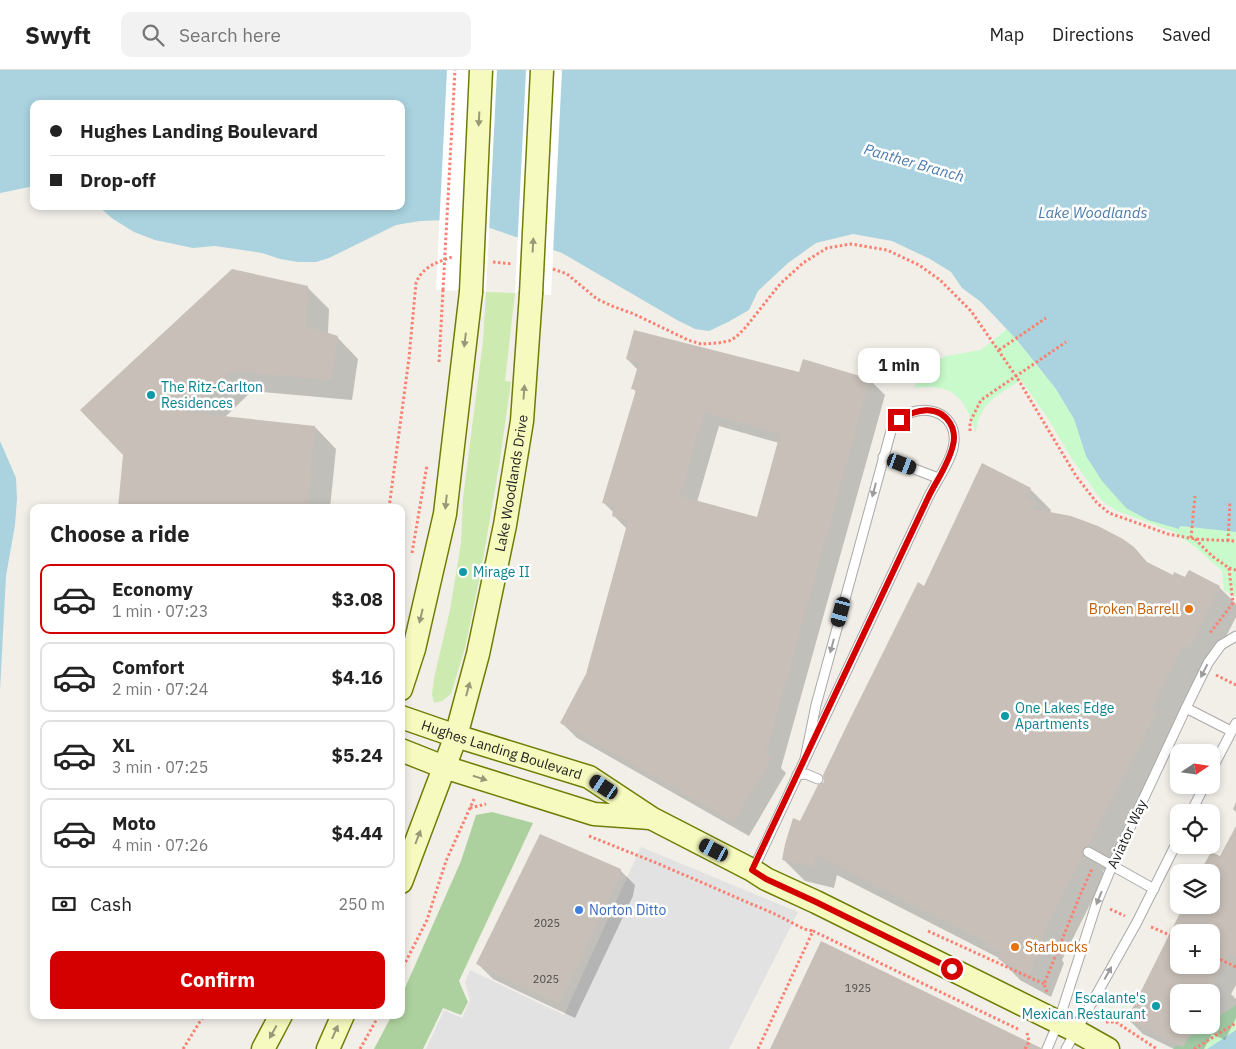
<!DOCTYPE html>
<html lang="en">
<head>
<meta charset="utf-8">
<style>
  body { margin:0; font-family:"IBM Plex Sans",sans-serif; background:#f2f2f2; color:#222; height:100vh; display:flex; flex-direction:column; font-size:19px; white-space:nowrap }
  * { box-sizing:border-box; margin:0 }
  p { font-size:16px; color:#767676 }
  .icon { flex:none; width:28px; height:28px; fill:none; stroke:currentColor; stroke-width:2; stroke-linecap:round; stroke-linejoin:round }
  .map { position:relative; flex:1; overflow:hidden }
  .sheet { position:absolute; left:30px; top:434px; width:375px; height:515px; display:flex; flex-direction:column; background:#fff; border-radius:10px; box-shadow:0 2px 8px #0003 }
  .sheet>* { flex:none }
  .guide { position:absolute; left:30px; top:30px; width:375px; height:110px; border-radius:10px; box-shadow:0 2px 8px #0003; display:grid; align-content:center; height:110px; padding:0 20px; background:#fff }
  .needle { width:32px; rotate:77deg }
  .tools { position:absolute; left:1170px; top:674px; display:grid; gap:10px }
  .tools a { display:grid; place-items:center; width:50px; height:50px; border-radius:10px; background:#fff; box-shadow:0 2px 8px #0003; font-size:25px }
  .end { position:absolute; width:22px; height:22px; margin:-11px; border:6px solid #d40000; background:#fff; box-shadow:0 0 0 2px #fff }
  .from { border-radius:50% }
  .bubble { position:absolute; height:35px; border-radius:10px; background:#fff; box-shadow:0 2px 8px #0003; font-size:16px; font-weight:700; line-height:35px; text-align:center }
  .car { position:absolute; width:15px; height:30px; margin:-15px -8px; border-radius:6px; box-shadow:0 0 4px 1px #0007; background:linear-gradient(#222 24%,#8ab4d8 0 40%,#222 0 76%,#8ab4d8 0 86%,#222 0) }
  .guide b { display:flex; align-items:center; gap:18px; height:48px; font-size:19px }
  .guide b+b { border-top:1px solid #e0e0e0 }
  .guide i { width:12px; height:12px; background:#222 }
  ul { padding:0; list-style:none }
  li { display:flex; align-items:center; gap:15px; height:70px; margin:0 10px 8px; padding:0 10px; border:2px solid #e0e0e0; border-radius:10px }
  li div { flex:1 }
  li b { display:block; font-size:19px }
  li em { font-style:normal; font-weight:700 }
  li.selected { border-color:#d40000 }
  li>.icon { width:45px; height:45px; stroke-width:1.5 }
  h2 { padding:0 20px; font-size:22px; line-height:60px }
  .pay { display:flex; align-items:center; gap:12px; height:55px; padding:0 20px; font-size:19px }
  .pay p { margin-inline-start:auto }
  .primary-button { display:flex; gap:10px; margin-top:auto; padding:10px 20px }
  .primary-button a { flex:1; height:58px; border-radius:10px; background:#d40000; color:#fff; font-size:20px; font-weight:700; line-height:58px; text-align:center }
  header { display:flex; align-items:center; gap:30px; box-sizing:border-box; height:70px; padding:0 25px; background:#fff; border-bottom:1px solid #e0e0e0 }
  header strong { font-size:24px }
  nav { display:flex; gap:28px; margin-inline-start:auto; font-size:18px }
  .search { width:350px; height:45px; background:#f2f2f2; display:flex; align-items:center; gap:12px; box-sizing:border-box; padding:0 18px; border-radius:10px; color:#767676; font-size:19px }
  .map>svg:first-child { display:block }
  .grass { fill:#cdebb0 }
  .forest { fill:#add19e }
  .park { fill:#c8facc }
  .parking { fill:#e2e2e2 }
  .water { fill:#aad3df }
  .pier { fill:#fff }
  .shadow { fill:#0003; fill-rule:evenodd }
  .building { fill:#c7bfb8; fill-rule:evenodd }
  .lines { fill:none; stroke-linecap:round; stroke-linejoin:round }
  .lane-casing { stroke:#a9a9a9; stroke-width:11 }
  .secondary-casing { stroke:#707d05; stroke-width:25 }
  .path { stroke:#fa8072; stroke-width:3; stroke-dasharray:2.5 2.5; stroke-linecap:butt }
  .lane { stroke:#fff; stroke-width:9 }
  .secondary { stroke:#f7fabf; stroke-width:22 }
  .secondary-bridge-casing { stroke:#707d05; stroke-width:25; stroke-linecap:butt }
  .path-bridge { stroke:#fa8072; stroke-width:3; stroke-dasharray:2.5 2.5; stroke-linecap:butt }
  .secondary-bridge { stroke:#f7fabf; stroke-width:22 }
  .oneway { fill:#979978 }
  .oneway2 { fill:#9c9c9c }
  .route { stroke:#d40000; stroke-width:6 }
  .culture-dot { fill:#0f9aa8; stroke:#fff; stroke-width:2 }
  .food-dot { fill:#e8710a; stroke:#fff; stroke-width:2 }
  .shop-dot { fill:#3f7fe0; stroke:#fff; stroke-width:2 }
  .labels { text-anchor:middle; stroke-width:5; stroke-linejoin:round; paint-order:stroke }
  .number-label { font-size:11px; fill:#4b4948 }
  .culture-label { font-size:14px; fill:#0d838f; stroke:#fff; text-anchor:start }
  .street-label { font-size:14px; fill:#222; stroke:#fff }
  .food-label { font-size:14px; fill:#c56008; stroke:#fff; text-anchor:end }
  .shop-label { font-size:14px; fill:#366cbe; stroke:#fff; text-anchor:start }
  .water-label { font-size:15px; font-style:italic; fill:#4a7aab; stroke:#fff }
</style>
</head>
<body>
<header>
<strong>Swyft</strong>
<div class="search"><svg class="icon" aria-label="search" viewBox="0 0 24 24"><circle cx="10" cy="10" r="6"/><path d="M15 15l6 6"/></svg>Search here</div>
<nav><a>Map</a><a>Directions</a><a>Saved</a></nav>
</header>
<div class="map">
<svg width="1236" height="979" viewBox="0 0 1236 979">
  <rect width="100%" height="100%" fill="#f2efe9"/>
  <polygon class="grass" points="486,222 515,223 505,311 511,312 499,396 481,501 465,578 451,624 442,631 434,633 432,624 434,608 450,540 461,473 463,428 483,271"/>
  <polygon class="forest" points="492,742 533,753 459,911 468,932 461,945 443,938 423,979 374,979 392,945 401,945 401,927 461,791 476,745"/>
  <g class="park">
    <path d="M 1045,244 L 1018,272 L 1056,319 L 1074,349 L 1086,386 L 1180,456 L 1236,462 L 1236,527 L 1224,520 L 1222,501 L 1195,477 L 1174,462 L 1117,441 L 1102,431 L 1072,389 L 1047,347 L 1021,310 C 997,326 978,333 976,364 C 965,328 955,313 914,318 L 921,304 L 930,294 L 946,286 L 981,280 L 1007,259 L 1013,266 Z"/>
    <polygon points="1236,935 1236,960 1207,979 1172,979 1207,955 1211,955 1211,952"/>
  </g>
  <polygon class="parking" points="641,777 798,842 729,979 426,979 444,940 462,948 470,930 465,912 470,900 564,945"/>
  <g class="water">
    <polygon points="0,0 1236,0 1236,462 1180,456 1179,459 1148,450 1126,438 1102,411 1086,386 1074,349 1056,319 1016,269 981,232 962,218 951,202 930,189 892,171 853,164 816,173 788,193 758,221 749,240 728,252 709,261 695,259 677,250 562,183 473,152 449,150 420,151 396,155 329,188 316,192 298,192 280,189 262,183 215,176 193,178 155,170 134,162 113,149 98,136 401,136 401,34 34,34 34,116 0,123"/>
    <polygon points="0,371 16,408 17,429 15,455 6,506 0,621"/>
    <polygon points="1236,960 1236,979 1207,979"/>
  </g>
  <g class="pier">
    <polygon points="447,0 497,0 486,222 436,220"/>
    <polygon points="526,0 562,0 551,225 515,223"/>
  </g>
  <g class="shadow">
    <polygon points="307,217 329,239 328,264 337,267 358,289 352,330 252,321 224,348 315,357 336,379 330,438 119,438 124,385"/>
    <path d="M 627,289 L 799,304 L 803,291 L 870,310 L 885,325 L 781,698 L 786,703 L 749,766 L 577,668 L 562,653 L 587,605 L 627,459 L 613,445 L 614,443 L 604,433 L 636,322 L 633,318 L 638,300 ZM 719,356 L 779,373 L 758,449 L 697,432 Z"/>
    <polygon points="1030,419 1051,440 1050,443 1173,506 1219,517 1236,534 1236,547 1109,797 1103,801 1104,807 1062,890 1064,893 1051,927 1020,910 999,888 837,805 834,818 805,811 783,789 800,752 825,713 924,517"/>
    <polygon points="1236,732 1236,742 1233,739"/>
    <path d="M 1236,758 L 1236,915 L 1231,924 L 1236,929 L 1236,948 L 1225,970 L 1212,964 L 1204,979 L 1174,979 L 1143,964 L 1128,949 L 1185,835 L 1211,835 L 1211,802 L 1202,802 L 1211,783 L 1221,788 ZM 1179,862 L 1211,862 L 1211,895 L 1179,895 ZM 1179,922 L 1211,922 L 1211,955 L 1179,955 Z"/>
    <polygon points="620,800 635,815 633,826 575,948 493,909 478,894"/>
  </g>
  <g class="building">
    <polygon points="232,199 308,216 306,256 338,266 331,310 231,301 186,342 315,356 307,438 118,438 123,385 80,340"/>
    <path d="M 634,260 L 799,302 L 803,289 L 870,309 L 766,683 L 772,687 L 734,752 L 560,653 L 586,604 L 628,451 L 612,446 L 614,436 L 602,433 L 636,320 L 631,319 L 639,293 L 626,289 ZM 704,342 L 780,364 L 757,447 L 680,426 Z"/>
    <polygon points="982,393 1031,418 1026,427 1037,433 1034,439 1071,446 1098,456 1123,469 1134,477 1147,492 1173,505 1174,502 1185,507 1189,500 1220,516 1189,578 1183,575 1151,638 1157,641 1088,776 1082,779 1083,786 1041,869 1044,870 1029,906 998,889 1001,882 989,877 990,874 816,785 813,797 782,790 785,774 793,748 800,751 818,715 824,712 823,705 849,651 918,512 924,516"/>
    <path d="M 1236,756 L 1236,886 L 1230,883 L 1210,922 L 1179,922 L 1179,955 L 1194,955 L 1183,977 L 1127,949 L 1184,835 L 1211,835 L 1211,802 L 1200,802 L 1211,782 L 1220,786 ZM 1179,862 L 1211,862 L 1211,895 L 1179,895 Z"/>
    <polygon points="540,764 621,799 618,811 559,934 476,894"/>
    <polygon points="821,871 1041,978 1041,979 770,979"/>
  </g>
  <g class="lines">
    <defs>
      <g id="lane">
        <polyline points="883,387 938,408"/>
        <polyline points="1186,638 1231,661"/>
        <polyline points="1211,701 1236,653"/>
        <polyline points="797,705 806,704 818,709"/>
        <polyline points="1191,742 1205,715"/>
        <polyline points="1088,782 1154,819"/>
        <path d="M 753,800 L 928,428 C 935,413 953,389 954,372 C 957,342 922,331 900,349 C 897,352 894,357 891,361 L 816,635 L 805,689"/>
        <polyline points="1047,979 1058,953 1097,832 1112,796 1186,638 1208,593 1221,575 1236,566"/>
        <polyline points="1066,979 1137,852 1179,768"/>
      </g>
      <g id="secondary">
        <polyline points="401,619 414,579 445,444 471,222"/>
        <path id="s1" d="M 401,647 L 456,666 L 589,707 L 651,748 L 752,800 L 766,809 L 816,832 L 1076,961 L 1108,979"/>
        <polyline points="401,680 444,697 594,744 650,748"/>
        <path id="s2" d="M 401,812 L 456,666 L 478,584 L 505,455 L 522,351 L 531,224"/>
        <polyline points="263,979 281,945"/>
        <polyline points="328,979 343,945"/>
      </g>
    </defs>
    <use href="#lane" class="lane-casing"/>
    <use href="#secondary" class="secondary-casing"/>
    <g class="path">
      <polyline points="493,192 512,194"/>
      <polyline points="553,199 567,204 597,229 612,236 634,244 688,270 701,274 718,273 729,271 736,267 745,258 780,214 803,193 827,178 851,174 887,180 919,195 940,210 971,241 1016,306 1076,406 1097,433 1109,443 1168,464 1195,469 1236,471"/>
      <polyline points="999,280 1046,248"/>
      <polyline points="439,292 443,220"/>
      <polyline points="970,361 970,352 981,330 1066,272"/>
      <path d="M 389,438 L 409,288 L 416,213 C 422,197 437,192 452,187"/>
      <polyline points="1191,468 1195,426"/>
      <polyline points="1195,469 1212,486 1229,498 1233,533 1210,563"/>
      <polyline points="1228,471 1230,431"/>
      <polyline points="412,483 427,395"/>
      <polyline points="1229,498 1236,500"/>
      <polyline points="1216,605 1236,615"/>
      <polyline points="470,738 486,734"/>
      <polyline points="589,766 659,794 777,845 804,859 813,861"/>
      <polyline points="1110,839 1125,846"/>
      <polyline points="1151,857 1179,869"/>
      <polyline points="928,861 1044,914"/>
      <polyline points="1211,885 1236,897"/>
      <polyline points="401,901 427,850 446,791 474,729"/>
      <polyline points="1047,922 1044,914 1081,823 1092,799"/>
      <polyline points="1106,952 1116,952 1157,979"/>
      <polyline points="183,979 204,945"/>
      <polyline points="360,979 379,945"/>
      <polyline points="758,979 813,861 1020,960"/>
      <polyline points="1025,979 1029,972 1027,963"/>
      <polyline points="1194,979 1236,953"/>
    </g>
    <use href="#lane" class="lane"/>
    <use href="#secondary" class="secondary"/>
    <defs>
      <g id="secondary-bridge">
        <polyline points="471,222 481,0"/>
        <polyline points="531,224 542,0"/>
      </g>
    </defs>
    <use href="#secondary-bridge" class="secondary-bridge-casing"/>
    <polyline class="path-bridge" points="443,220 455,0"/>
    <use href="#secondary-bridge" class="secondary-bridge"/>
  </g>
  <defs><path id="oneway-solid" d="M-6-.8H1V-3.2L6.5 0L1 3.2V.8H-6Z" transform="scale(1.25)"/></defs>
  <g class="oneway">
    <use href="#oneway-solid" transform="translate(479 49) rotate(93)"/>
    <use href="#oneway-solid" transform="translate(533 175) rotate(-87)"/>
    <use href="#oneway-solid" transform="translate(465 270) rotate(97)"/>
    <use href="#oneway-solid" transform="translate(524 322) rotate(-86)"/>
    <use href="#oneway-solid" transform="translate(446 432) rotate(96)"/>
    <use href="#oneway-solid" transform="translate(421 546) rotate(103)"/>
    <use href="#oneway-solid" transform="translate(468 619) rotate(-75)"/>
    <use href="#oneway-solid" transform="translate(480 708) rotate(17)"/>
    <use href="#oneway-solid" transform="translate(418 767) rotate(-69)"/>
    <use href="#oneway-solid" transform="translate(273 962) rotate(119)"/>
    <use href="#oneway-solid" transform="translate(335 962) rotate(-66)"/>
  </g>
  <g class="oneway2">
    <use href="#oneway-solid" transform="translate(874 420) rotate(105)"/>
    <use href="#oneway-solid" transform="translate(832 576) rotate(105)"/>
    <use href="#oneway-solid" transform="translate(1204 601) rotate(117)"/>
    <use href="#oneway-solid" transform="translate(1099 828) rotate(112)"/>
    <use href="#oneway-solid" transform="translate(1108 903) rotate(-61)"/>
  </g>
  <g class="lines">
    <path class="route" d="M 899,350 C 916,339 938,334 950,353 C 954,359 955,368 953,375 C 949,394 936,411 928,428 L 752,800 L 766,809 L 816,832 L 952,899"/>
  </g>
  <g class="culture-dot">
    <circle cx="151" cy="325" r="5"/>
    <circle cx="463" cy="502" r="5"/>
    <circle cx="1005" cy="646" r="5"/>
    <circle cx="1156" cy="936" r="5"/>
  </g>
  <g class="food-dot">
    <circle cx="1189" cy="539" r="5"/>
    <circle cx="1015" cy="877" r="5"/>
  </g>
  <circle class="shop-dot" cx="579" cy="840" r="5"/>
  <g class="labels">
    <g class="number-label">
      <text x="547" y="857">2025</text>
      <text x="546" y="913">2025</text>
      <text x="858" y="922">1925</text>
    </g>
    <g class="culture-label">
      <text x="161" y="322">The Ritz-Carlton<tspan x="161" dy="16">Residences</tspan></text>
      <text x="473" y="507">Mirage II</text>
      <text x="1015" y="643">One Lakes Edge<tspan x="1015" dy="16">Apartments</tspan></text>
      <text x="1146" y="933" text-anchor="end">Escalante's<tspan x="1146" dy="16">Mexican Restaurant</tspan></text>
    </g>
    <g class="street-label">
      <text dy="5" stroke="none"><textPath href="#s2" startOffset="415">Lake Woodlands Drive</textPath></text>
      <text dy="5" stroke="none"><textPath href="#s1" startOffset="106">Hughes Landing Boulevard</textPath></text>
      <text transform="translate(1127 764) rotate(-65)" y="5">Aviator Way</text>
    </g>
    <g class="food-label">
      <text x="1179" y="544">Broken Barrell</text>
      <text x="1025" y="882" text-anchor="start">Starbucks</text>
    </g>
    <g class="shop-label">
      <text x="589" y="845">Norton Ditto</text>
    </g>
    <g class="water-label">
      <text transform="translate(914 93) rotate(16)" y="5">Panther Branch</text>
      <text x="1093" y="148">Lake Woodlands</text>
    </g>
  </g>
</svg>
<div class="tools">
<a><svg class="needle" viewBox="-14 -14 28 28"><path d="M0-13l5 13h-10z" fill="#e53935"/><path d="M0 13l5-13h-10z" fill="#767676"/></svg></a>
<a><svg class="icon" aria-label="locate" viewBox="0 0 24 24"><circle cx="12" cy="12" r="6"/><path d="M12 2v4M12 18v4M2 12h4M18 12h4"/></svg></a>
<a><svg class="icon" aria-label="layers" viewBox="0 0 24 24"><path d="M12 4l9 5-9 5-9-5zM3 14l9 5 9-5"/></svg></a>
<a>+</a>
<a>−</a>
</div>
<i class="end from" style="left:952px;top:899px"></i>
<i class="end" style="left:899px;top:350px"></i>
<div class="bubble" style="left:858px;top:278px;width:82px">1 min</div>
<i class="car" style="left:902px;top:394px;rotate:111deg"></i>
<i class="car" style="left:841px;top:542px;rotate:195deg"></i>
<i class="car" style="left:604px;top:717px;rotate:304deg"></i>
<i class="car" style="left:714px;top:780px;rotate:297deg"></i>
<div class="guide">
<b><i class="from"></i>Hughes Landing Boulevard</b>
<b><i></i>Drop-off</b>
</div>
<section class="sheet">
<h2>Choose a ride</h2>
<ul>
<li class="selected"><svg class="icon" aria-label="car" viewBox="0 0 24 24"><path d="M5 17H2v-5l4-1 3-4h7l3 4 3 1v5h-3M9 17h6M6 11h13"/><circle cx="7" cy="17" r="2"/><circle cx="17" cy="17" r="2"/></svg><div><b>Economy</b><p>1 min · 07:23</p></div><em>$3.08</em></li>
<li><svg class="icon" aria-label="car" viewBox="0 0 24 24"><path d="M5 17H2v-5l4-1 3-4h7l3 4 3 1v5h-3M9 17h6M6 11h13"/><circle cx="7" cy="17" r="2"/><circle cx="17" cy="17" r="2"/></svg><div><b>Comfort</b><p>2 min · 07:24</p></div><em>$4.16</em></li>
<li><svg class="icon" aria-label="car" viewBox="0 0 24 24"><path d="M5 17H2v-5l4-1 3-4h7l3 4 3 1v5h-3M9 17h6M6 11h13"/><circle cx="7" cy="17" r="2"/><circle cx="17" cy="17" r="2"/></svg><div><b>XL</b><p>3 min · 07:25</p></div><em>$5.24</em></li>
<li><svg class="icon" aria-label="car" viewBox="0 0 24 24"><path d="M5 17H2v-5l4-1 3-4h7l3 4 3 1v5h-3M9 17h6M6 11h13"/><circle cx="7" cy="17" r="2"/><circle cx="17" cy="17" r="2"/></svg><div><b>Moto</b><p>4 min · 07:26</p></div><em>$4.44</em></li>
</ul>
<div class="pay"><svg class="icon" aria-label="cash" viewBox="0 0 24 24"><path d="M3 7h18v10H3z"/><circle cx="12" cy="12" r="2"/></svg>Cash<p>250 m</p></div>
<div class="primary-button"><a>Confirm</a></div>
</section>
</div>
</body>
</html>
